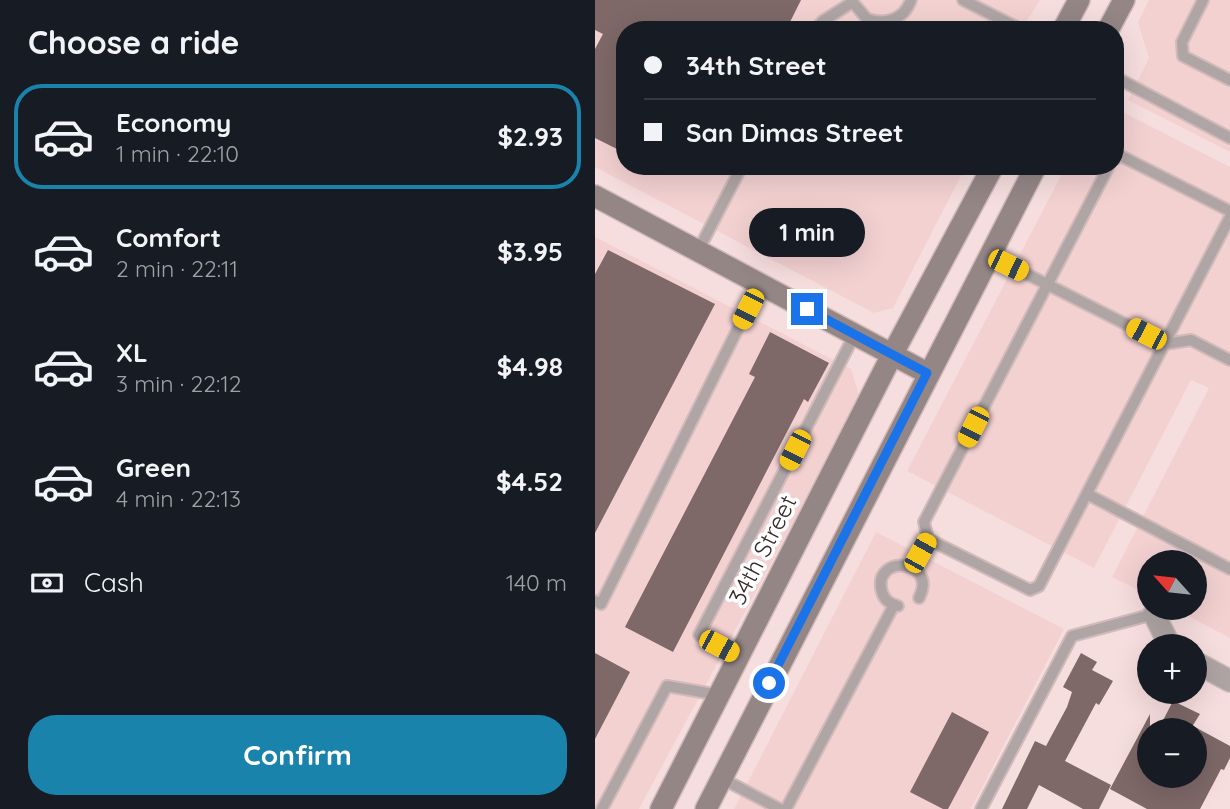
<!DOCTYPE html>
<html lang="en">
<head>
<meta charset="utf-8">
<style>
  body { margin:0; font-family:Quicksand,sans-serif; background:#20242c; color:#f1f3f6; height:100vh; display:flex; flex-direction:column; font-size:26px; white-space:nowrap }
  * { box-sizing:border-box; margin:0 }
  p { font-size:23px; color:#9ea1a6 }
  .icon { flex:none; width:38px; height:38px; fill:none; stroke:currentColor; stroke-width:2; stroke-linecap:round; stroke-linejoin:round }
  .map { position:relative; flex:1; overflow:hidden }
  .drawer { display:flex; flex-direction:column; background:#171b24; width:595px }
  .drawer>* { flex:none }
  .hud { position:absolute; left:21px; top:21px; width:508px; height:154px; border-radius:28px; box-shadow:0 7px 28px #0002; display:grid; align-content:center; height:154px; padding:0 28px; background:#171b24 }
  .needle { width:46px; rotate:297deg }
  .controls { position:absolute; left:542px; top:550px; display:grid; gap:14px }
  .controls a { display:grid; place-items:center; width:70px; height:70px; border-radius:50%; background:#171b24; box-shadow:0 7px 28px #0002; font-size:35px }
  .end { position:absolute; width:32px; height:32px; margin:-16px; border:9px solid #1a73e8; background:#fff; box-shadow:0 0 0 4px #fff }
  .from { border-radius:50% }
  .bubble { position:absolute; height:49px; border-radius:24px; background:#171b24; box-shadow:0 7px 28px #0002; font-size:23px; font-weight:700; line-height:49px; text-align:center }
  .car { position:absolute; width:21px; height:42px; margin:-21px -10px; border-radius:9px; box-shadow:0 0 5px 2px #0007; background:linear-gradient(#f5c518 24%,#345 0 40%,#f5c518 0 76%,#345 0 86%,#f5c518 0) }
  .hud b { display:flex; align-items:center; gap:24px; height:66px; font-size:26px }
  .hud b+b { border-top:2px solid #363941 }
  .hud i { width:18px; height:18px; background:#f1f3f6 }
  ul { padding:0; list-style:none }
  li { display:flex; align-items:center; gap:21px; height:105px; margin:0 14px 10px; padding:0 14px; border:4px solid transparent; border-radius:28px }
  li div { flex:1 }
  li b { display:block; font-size:26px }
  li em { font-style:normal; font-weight:700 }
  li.active { border-color:#1a83ac }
  li>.icon { width:63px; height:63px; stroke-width:1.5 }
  h2 { padding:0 28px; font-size:32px; line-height:84px }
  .pay { display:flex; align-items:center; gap:18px; height:77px; padding:0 28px; font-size:26px }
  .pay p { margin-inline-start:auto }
  .primary-button { display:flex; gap:14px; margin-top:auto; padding:14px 28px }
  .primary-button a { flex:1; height:80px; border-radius:28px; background:#1a83ac; color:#fff; font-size:28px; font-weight:700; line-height:80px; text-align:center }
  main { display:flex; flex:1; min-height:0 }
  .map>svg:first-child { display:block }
  .built { fill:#f3d1d1 }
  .building { fill:#7e6868 }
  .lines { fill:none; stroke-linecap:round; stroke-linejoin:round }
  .lane-casing { stroke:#d0baba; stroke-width:14 }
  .street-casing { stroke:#d0baba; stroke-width:24 }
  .secondary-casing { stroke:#d0baba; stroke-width:24 }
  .lane { stroke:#b0a5a5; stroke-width:10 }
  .street { stroke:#b0a5a5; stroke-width:21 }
  .secondary { stroke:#958686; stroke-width:21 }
  .route { stroke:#1a73e8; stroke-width:9 }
  .labels { text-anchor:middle; stroke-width:7; stroke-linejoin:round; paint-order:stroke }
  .street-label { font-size:24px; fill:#342b2b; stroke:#fff }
</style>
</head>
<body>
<main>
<section class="drawer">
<h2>Choose a ride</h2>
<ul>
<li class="active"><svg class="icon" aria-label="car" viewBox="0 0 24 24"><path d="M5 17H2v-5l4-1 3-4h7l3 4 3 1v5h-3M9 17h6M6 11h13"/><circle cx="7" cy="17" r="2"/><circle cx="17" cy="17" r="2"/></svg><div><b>Economy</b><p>1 min · 22:10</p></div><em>$2.93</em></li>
<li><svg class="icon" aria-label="car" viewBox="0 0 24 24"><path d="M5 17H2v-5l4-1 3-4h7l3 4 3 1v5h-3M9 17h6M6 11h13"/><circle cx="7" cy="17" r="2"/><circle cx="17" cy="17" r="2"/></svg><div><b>Comfort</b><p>2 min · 22:11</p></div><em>$3.95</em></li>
<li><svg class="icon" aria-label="car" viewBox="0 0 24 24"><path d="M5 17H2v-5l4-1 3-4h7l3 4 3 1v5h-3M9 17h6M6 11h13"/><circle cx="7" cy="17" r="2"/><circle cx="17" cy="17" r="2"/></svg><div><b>XL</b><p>3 min · 22:12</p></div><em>$4.98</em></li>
<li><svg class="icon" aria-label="car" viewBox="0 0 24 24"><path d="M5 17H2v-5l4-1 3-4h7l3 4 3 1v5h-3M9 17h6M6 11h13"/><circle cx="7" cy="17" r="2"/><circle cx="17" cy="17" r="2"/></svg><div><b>Green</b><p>4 min · 22:13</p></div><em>$4.52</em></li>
</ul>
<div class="pay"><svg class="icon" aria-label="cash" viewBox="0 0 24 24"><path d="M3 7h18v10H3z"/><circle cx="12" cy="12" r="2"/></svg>Cash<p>140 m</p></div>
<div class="primary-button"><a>Confirm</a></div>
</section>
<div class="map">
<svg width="635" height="809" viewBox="0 0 635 809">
  <rect width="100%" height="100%" fill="#f7dede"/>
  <g class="built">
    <polygon points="0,0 445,0 426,30 30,30 30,166 371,166 298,308 279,313 0,167"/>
    <polygon points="554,0 635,0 635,152 533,100 554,58 543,22"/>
    <polygon points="520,108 635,167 635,638 576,607 600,607 600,562 555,562 555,596 517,577 614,388 596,380 499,568 312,471 471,166 520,166"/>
    <polygon points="0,237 256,369 265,398 44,809 0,809"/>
    <polygon points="281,532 469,629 376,809 139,809"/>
  </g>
  <g class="building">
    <polygon points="0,0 206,0 191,30 30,30 30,153 0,138 0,49 8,34 0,30"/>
    <polygon points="13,250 120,304 0,533 0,274"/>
    <polygon points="175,332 234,363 213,402 209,399 78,652 30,627 160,377 154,374"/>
    <polygon points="0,653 35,672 0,739"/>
    <polygon points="486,653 502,662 497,670 518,681 504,705 501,703 470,761 516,785 504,809 488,809 444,785 432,809 407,809 440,741 451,746 472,707 477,692 468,687"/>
    <polygon points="578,701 605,714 595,730 563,730"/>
    <polygon points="357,712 394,732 353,809 348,809 315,792"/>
    <polygon points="555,714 555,775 600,775 600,727 635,746 635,758 629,770 626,769 605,809 552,809 515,789"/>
  </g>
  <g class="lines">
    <defs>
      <g id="lane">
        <path d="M 256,0 L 272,19 C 290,25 309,20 316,0"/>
        <polyline points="368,0 427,30"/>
        <polyline points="608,0 587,42 588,56 635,80"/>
        <polyline points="220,30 228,21 256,3"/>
        <polyline points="520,77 635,138"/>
        <polyline points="520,159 526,156 635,211"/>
        <polyline points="103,251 147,166"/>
        <polyline points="394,255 570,344 596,340 635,360"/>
        <polyline points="492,494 635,569"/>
        <polyline points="333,539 329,522 514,166"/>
        <polyline points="317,567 333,539 435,590 444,586 635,217"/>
        <polyline points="0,601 6,604 165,284"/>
        <path d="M 303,606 C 295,604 289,600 287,592 C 276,554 344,558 324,598"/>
        <polyline points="144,656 104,635 260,334"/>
        <polyline points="126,778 185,809"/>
        <polyline points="7,809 72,686 124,695"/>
        <polyline points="191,809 299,605"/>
        <polyline points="386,809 477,636 559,614"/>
      </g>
      <g id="street">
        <polyline points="559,614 575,646"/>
        <polyline points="600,662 635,681"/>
      </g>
      <g id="secondary">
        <polyline points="468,30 484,0"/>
        <polyline points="513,30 529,0"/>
        <polyline points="0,196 332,373"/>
        <polyline points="66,809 297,355 398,166"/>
        <polyline points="111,809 441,166"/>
      </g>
    </defs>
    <use href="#lane" class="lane-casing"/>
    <use href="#street" class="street-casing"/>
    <use href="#secondary" class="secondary-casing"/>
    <use href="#lane" class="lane"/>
    <use href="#street" class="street"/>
    <use href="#secondary" class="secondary"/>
  </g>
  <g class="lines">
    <polyline class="route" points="174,683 332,373 212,309"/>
  </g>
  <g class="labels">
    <g class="street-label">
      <text transform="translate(168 550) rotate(-63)" y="8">34th Street</text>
    </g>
  </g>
</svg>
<div class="controls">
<a><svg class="needle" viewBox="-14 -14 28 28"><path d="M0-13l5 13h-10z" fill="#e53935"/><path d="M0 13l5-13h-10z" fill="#9ea1a6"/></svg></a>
<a>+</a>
<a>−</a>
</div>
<i class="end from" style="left:174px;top:683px"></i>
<i class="end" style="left:212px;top:309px"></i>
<div class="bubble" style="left:154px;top:208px;width:116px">1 min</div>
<i class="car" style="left:413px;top:265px;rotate:116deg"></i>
<i class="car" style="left:153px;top:309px;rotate:207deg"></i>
<i class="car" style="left:551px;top:334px;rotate:297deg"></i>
<i class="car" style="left:378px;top:427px;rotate:207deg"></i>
<i class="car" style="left:200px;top:450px;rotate:207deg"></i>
<i class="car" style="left:325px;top:553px;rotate:29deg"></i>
<i class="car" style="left:124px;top:646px;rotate:118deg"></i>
<div class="hud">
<b><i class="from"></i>34th Street</b>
<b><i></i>San Dimas Street</b>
</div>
</div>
</main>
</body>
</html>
